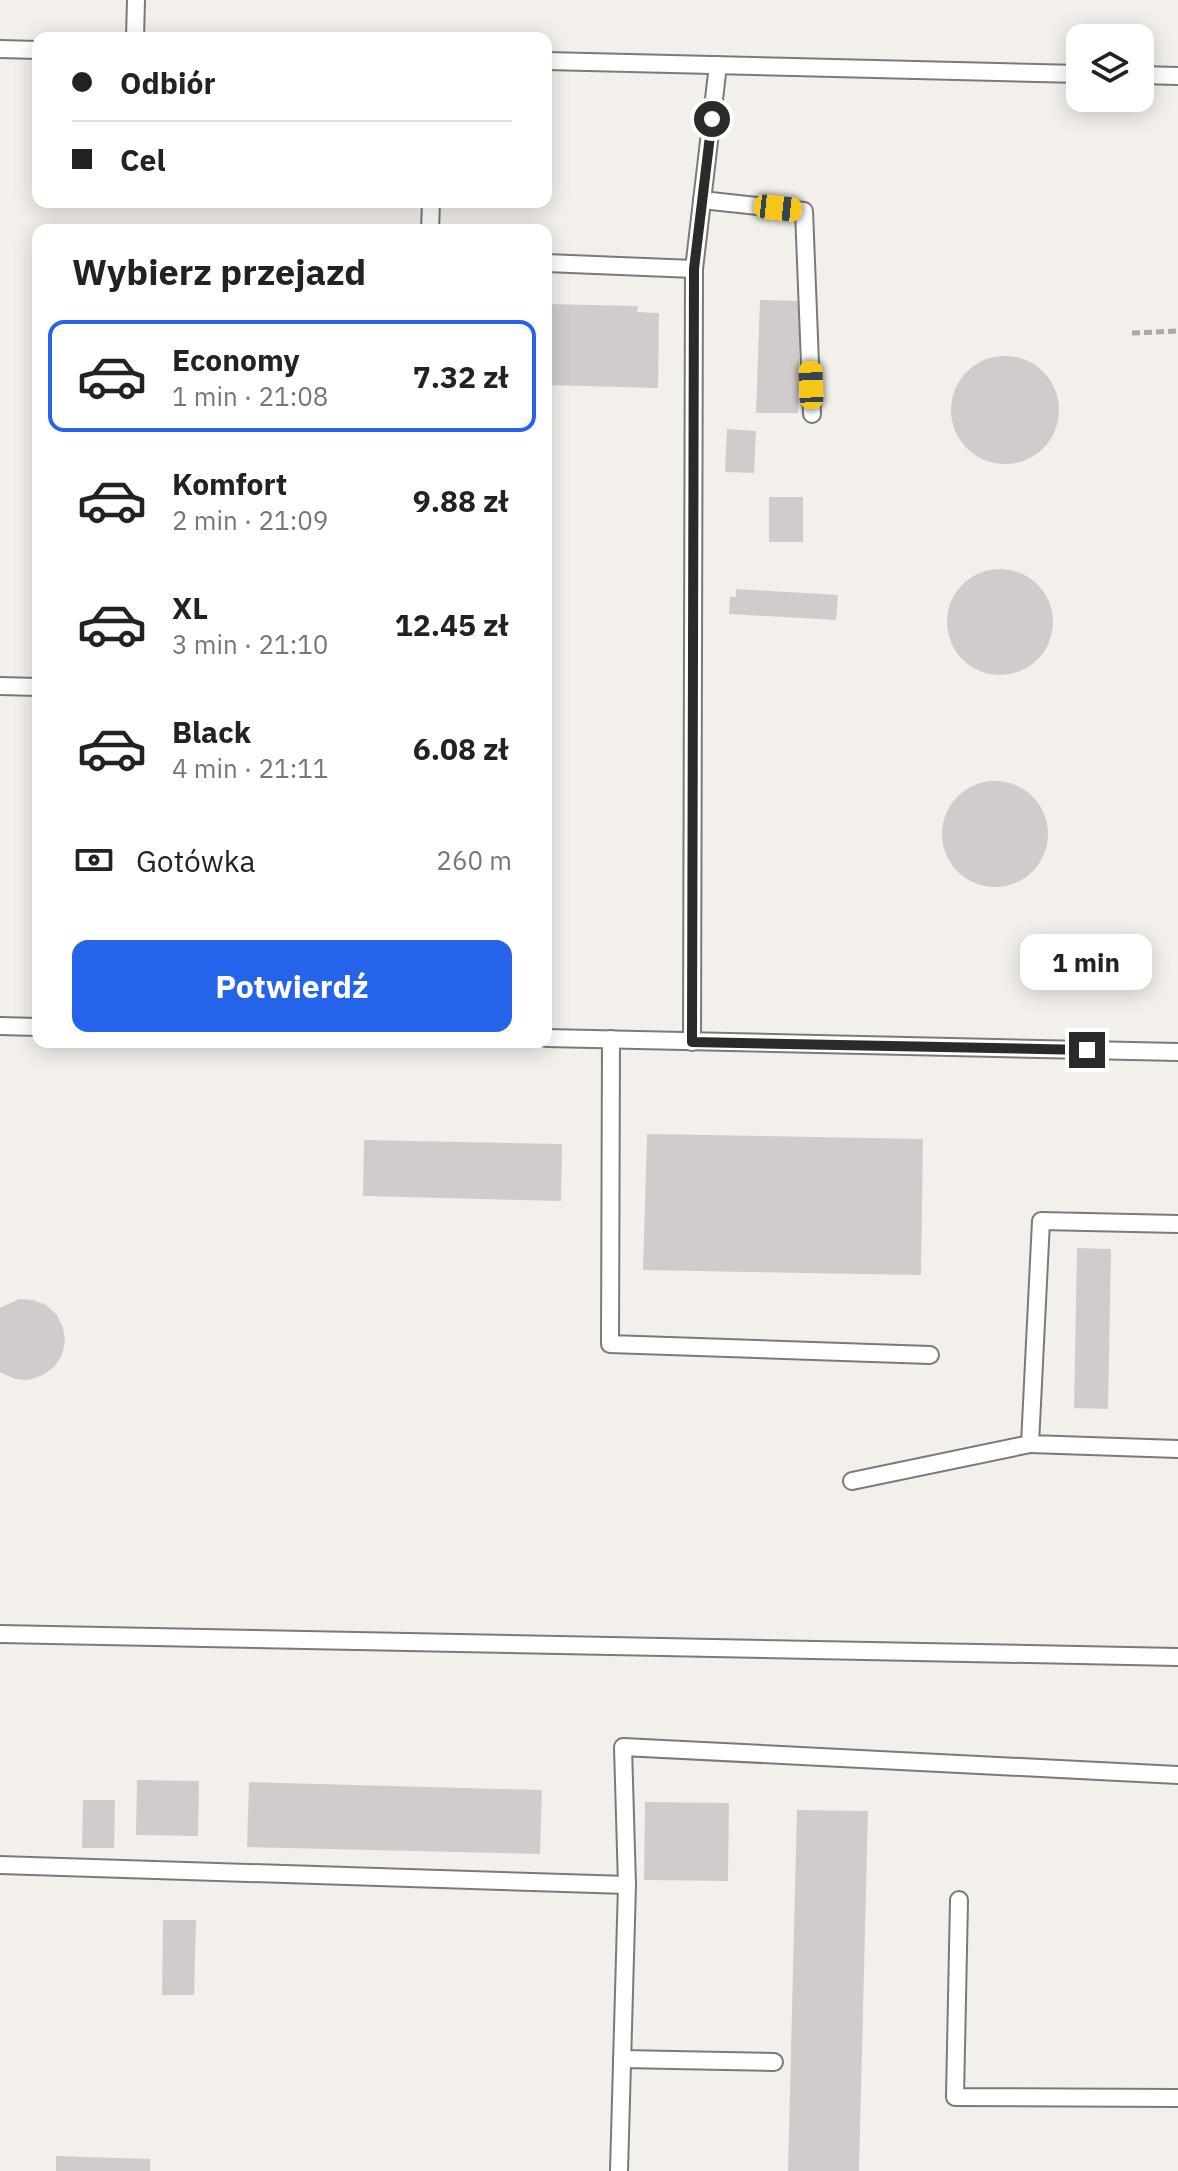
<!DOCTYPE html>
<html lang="pl">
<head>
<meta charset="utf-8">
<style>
  body { margin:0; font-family:"IBM Plex Sans",sans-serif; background:#f6f6f6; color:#222; height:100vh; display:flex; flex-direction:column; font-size:30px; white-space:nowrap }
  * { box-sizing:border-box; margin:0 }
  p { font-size:26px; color:#767676 }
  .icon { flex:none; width:44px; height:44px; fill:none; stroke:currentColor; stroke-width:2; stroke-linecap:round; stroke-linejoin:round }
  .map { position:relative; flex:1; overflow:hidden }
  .panel { position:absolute; left:32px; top:224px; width:520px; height:824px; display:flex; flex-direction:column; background:#fff; border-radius:16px; box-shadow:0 4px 20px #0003 }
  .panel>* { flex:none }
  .banner { position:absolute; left:32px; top:32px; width:520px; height:176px; border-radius:16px; box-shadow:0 4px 20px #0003; display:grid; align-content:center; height:176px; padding:0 40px; background:#fff }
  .tools { position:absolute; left:1066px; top:24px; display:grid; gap:16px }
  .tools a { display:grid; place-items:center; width:88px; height:88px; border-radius:16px; background:#fff; box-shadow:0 4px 20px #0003; font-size:40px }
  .end { position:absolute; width:36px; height:36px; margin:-18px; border:10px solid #2b2a28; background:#fff; box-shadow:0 0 0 4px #fff }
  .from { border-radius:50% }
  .bubble { position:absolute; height:56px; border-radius:16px; background:#fff; box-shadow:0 4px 20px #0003; font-size:26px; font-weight:700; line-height:56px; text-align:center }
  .car { position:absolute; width:24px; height:48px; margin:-24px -12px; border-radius:10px; box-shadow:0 0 6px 2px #0007; background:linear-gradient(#f5c518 24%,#345 0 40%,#f5c518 0 76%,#345 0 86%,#f5c518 0) }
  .banner b { display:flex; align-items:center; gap:28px; height:76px; font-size:30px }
  .banner b+b { border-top:2px solid #e0e0e0 }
  .banner i { width:20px; height:20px; background:#222 }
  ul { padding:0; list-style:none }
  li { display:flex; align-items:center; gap:24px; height:112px; margin:0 16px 12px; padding:0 24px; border:4px solid transparent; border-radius:16px }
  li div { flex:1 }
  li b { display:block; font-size:30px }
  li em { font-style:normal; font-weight:700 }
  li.selected { border-color:#2563eb }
  li>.icon { width:72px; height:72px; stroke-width:1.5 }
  h2 { padding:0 40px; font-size:36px; line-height:96px }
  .pay { display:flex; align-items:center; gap:20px; height:88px; padding:0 40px; font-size:30px }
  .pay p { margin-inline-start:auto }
  .button { display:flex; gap:16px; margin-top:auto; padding:16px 40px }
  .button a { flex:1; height:92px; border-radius:16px; background:#2563eb; color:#fff; font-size:32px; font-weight:700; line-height:92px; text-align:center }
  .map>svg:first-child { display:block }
  .building { fill:#d2cbcb }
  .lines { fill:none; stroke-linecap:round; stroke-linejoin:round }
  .lane-casing { stroke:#7d7a76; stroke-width:20 }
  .path { stroke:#acaaa6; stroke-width:5; stroke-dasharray:8 4; stroke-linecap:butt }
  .lane { stroke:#fff; stroke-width:16 }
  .route { stroke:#2b2a28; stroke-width:10 }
</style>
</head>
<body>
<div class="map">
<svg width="1178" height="2171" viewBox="0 0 1178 2171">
  <rect width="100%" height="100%" fill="#f3f0eb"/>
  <g class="building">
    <polygon points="760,300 801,301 798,413 756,413"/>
    <polygon points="546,304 638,306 637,312 659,313 658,388 546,385"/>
    <circle cx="1005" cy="410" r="54"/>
    <polygon points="727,429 756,431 754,473 725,472"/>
    <rect x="769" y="497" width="34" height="45"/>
    <circle cx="1000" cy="622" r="53"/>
    <polygon points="736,589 838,595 836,620 729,614 730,597 736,597"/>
    <circle cx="995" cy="834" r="53"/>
    <polygon points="647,1134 923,1139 921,1275 643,1270"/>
    <polygon points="364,1140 562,1144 561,1201 363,1196"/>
    <polygon points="1077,1248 1111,1249 1108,1409 1074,1408"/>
    <polygon points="19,1299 33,1300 46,1305 57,1315 63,1328 65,1341 62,1355 54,1367 43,1375 29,1380 15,1379 0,1372 0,1308"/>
    <polygon points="137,1780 199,1781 198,1836 136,1835"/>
    <polygon points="249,1782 542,1790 540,1854 247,1847"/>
    <polygon points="83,1800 115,1800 114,1848 82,1848"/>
    <polygon points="645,1802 729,1803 728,1881 644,1880"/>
    <polygon points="797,1810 868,1811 859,2171 788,2171"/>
    <polygon points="163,1920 196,1920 194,1995 162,1995"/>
    <polygon points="56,2156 150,2159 150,2171 56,2171"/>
  </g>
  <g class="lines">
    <defs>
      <g id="lane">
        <polyline points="135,38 136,0"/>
        <polyline points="0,49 38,50"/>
        <polyline points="546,61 1080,74"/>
        <polyline points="1140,75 1178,76"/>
        <polyline points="702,200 804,211 812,414"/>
        <polyline points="430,230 431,202"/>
        <polyline points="546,263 694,269 718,65"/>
        <polyline points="0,686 38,687"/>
        <polyline points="0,1026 38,1027"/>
        <polyline points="546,1038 1178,1052"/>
        <polyline points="611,1039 610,1344 930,1355"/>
        <polyline points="692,1042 694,269"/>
        <polyline points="1178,1224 1041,1221 1030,1444 1178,1449"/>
        <polyline points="852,1481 1030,1444"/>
        <polyline points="0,1634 1178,1657"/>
        <polyline points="0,1865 627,1885"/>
        <polyline points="959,1900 955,2097 1178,2098"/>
        <polyline points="622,2059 774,2062"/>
        <polyline points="619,2171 627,1885 623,1747 1178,1775"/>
      </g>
    </defs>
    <use href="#lane" class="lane-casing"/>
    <polyline class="path" points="1132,333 1178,331"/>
    <use href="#lane" class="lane"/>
  </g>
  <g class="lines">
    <polyline class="route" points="712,119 694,269 692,1042 1087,1050"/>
  </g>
</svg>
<div class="tools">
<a><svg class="icon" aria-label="layers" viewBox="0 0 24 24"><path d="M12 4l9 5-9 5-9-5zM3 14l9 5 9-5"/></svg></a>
</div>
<i class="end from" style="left:712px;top:119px"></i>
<i class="end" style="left:1087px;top:1050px"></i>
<div class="bubble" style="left:1020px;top:934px;width:132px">1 min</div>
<i class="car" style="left:778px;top:208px;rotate:96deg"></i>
<i class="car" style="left:811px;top:385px;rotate:358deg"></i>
<div class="banner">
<b><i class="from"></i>Odbiór</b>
<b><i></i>Cel</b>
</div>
<section class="panel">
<h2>Wybierz przejazd</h2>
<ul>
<li class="selected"><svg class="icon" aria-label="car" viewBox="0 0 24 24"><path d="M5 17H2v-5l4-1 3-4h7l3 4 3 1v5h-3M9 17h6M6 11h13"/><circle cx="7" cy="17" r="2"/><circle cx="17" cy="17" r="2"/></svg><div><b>Economy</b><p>1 min · 21:08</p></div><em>7.32 zł</em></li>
<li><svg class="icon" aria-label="car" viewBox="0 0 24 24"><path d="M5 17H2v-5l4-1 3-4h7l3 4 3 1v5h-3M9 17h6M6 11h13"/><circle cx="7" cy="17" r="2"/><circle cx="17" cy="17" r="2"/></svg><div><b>Komfort</b><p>2 min · 21:09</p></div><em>9.88 zł</em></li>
<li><svg class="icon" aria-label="car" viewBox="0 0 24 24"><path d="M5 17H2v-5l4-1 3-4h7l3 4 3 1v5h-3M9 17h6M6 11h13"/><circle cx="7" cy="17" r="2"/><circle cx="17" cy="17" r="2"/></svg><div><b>XL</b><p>3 min · 21:10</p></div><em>12.45 zł</em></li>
<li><svg class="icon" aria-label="car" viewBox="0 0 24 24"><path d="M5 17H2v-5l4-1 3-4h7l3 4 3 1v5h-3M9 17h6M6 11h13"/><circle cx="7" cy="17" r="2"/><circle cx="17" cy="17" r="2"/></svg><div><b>Black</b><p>4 min · 21:11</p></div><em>6.08 zł</em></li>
</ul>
<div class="pay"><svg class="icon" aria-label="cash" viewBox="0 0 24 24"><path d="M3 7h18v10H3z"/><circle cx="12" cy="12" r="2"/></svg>Gotówka<p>260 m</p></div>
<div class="button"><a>Potwierdź</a></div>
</section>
</div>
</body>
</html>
